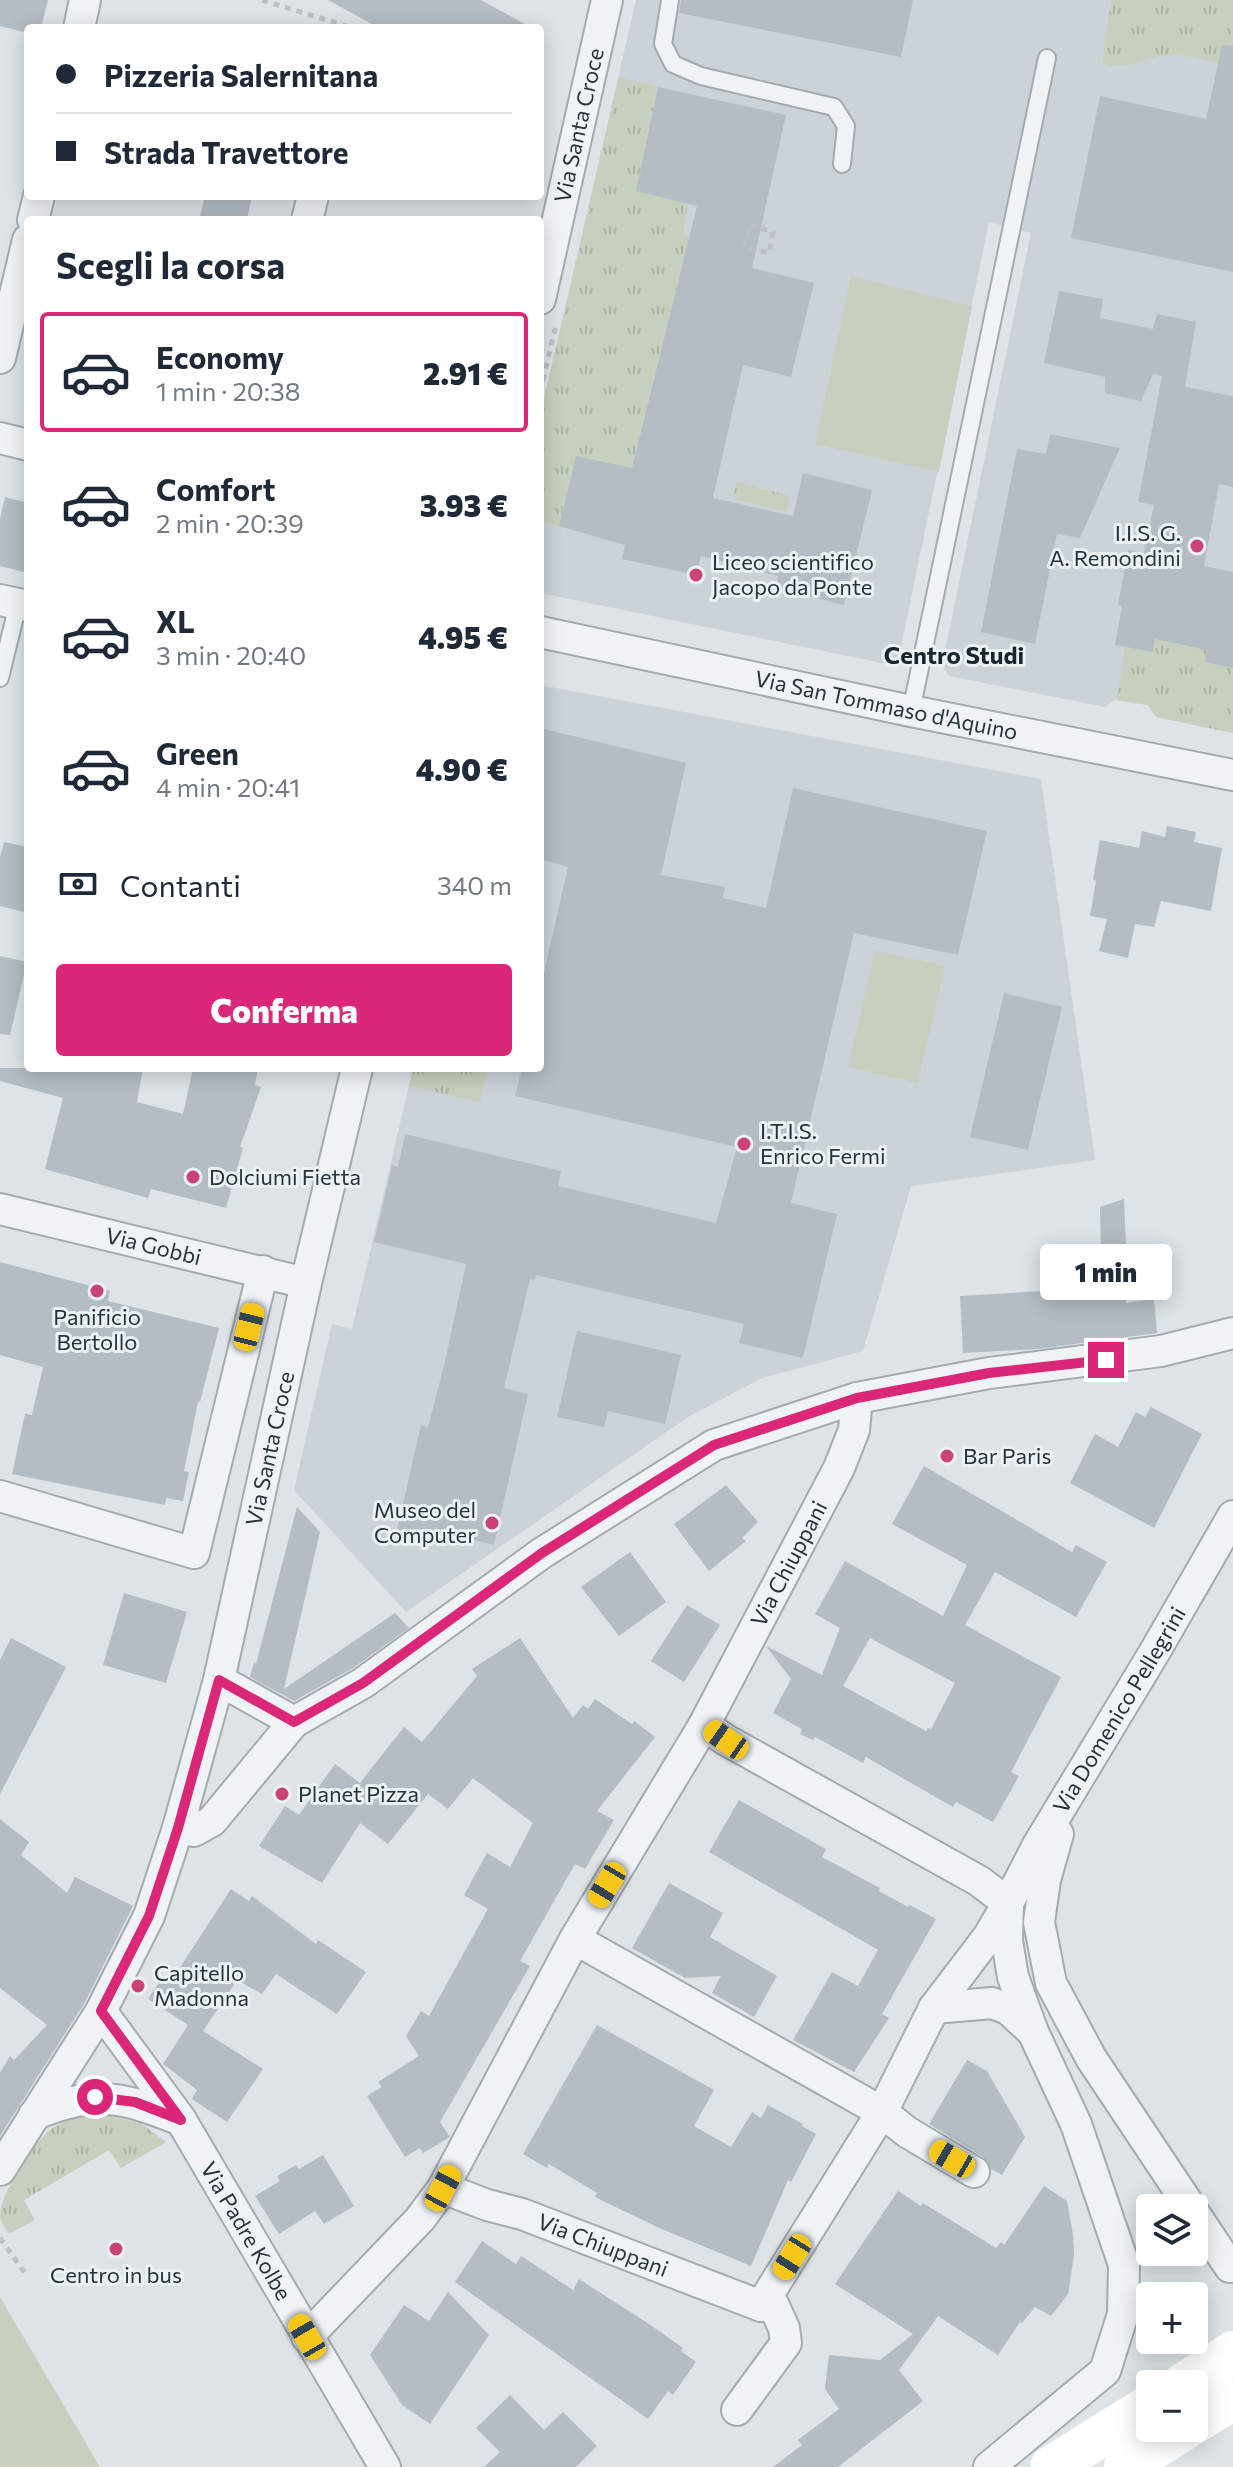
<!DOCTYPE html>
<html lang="it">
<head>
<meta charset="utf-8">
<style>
  body { margin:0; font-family:Commissioner,sans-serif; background:#f6f6f7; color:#1f2937; height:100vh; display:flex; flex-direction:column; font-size:30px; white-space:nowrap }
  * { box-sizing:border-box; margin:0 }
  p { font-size:26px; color:#747a83 }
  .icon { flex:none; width:44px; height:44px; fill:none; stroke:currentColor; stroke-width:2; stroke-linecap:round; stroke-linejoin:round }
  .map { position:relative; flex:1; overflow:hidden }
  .side { position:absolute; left:24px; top:216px; width:520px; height:856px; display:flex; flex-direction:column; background:#fff; border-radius:8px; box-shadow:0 4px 20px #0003 }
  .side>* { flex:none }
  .banner { position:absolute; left:24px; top:24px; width:520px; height:176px; border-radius:8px; box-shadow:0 4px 20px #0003; display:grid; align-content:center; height:176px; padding:0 32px; background:#fff }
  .buttons { position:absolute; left:1136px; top:2194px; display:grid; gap:16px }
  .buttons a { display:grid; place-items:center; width:72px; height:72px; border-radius:8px; background:#fff; box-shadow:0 4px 20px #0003; font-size:40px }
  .end { position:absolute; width:36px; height:36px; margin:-18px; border:10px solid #db2777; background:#fff; box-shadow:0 0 0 4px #fff }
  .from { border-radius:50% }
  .bubble { position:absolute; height:56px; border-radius:8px; background:#fff; box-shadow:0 4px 20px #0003; font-size:26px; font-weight:800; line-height:56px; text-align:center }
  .car { position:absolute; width:24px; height:48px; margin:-24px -12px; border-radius:10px; box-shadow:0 0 6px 2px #0007; background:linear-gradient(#f5c518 24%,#345 0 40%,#f5c518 0 76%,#345 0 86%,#f5c518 0) }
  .banner b { display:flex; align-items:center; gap:28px; height:76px; font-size:30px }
  .banner b+b { border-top:2px solid #e0e1e3 }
  .banner i { width:20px; height:20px; background:#1f2937 }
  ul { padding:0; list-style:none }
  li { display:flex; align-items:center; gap:24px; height:120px; margin:0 16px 12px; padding:0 16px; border:4px solid transparent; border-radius:8px }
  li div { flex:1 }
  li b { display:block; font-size:30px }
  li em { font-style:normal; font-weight:800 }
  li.current { border-color:#db2777 }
  li>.icon { width:72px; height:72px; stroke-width:1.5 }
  h2 { padding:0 32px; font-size:36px; line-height:96px }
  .pay { display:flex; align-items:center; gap:20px; height:88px; padding:0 32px; font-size:30px }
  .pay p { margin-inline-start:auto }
  .action { display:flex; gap:16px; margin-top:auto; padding:16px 32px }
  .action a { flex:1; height:92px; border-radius:8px; background:#db2777; color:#fff; font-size:32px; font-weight:800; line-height:92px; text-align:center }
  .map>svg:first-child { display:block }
  .built { fill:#cbd3d8 }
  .grass { fill:url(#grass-tufts) }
  .park { fill:#c7d0be }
  .building { fill:#b4bdc3; fill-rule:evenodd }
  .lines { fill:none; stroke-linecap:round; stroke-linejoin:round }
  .service-casing { stroke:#a3abb0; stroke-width:20 }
  .minor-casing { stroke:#a3abb0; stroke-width:34 }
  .path { stroke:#bbc1c5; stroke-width:5; stroke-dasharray:6 6; stroke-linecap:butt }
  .service { stroke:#eff3f5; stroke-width:16 }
  .minor { stroke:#eff3f5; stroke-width:30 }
  .secondary { stroke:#fff; stroke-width:42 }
  .route { stroke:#db2777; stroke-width:10 }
  .poi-dot { fill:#cb4277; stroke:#ecf1f4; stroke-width:3 }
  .labels { text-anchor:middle; stroke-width:6; stroke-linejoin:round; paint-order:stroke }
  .street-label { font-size:22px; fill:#27343d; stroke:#ecf1f4 }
  .poi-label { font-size:22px; fill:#27343d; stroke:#ecf1f4; text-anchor:start }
  .neighbourhood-label { font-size:24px; font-weight:bold; fill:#19252d; stroke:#ecf1f4 }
</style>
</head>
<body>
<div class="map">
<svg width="1233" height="2467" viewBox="0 0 1233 2467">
  <defs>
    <pattern id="grass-tufts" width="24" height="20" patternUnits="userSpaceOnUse" patternTransform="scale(2)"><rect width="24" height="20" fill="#c7d0be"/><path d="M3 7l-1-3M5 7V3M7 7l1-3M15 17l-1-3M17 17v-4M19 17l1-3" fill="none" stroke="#abb3a4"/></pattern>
  </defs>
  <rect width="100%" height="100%" fill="#dde3e6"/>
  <g class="built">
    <polygon points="636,0 1233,0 1233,733 1156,717 1148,705 1114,700 1105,707 949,676 942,665 1031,233 989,222 897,666 540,593 540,416"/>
    <polygon points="540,685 1041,779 1095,1160 911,1186 863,1351 762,1378 688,1417 406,1612 294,1490 332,1324 352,1329 413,1068 540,1068"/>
  </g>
  <g class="grass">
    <path d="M 1111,0 L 1233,0 L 1233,68 C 1213,63 1191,55 1170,55 C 1142,56 1130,73 1102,63 Z"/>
    <polygon points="619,77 658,87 636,190 688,204 683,232 689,238 632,468 576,456 569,486 573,499 565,497 559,526 540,521 540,416"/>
    <polygon points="737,482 790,496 786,512 733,499"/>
    <polygon points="1155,639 1207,650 1205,662 1233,668 1233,733 1156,717 1148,705 1117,700 1125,647 1152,652"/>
    <polygon points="413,1068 488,1068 480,1102 409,1086"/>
    <path d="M 96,2112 L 142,2124 L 166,2142 L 121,2168 L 109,2150 L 24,2200 L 35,2220 L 9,2234 C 6,2229 1,2223 0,2217 C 0,2192 34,2140 54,2127 C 68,2119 81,2115 96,2112 Z"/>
  </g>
  <g class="park">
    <polygon points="851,276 972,306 939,472 815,444"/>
    <polygon points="875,950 945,966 918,1083 848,1067"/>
    <polygon points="0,2297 100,2467 0,2467"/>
  </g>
  <g class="building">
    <polygon points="0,0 48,0 41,28 28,28 28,33 0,26"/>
    <polygon points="328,0 481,0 532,28 379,28"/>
    <polygon points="681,0 913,0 901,57 679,13"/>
    <polygon points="1222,45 1233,46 1233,272 1071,238 1100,96 1206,119"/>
    <polygon points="658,87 786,115 752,268 814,283 791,377 743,365 713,498 793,516 803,473 872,490 844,605 776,588 778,576 701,556 696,575 622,559 625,545 559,526 576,456 632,468 697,206 636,191"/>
    <polygon points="205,196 252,196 247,220 199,220"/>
    <polygon points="1059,291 1103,299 1100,318 1153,329 1157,314 1196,322 1185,387 1233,396 1233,487 1219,484 1204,566 1233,572 1233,668 1205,662 1207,650 1155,639 1153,652 1115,645 1122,606 1118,605 1128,550 1144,553 1154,505 1138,502 1162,376 1153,374 1141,401 1105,393 1105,377 1044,363"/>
    <polygon points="1050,434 1120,448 1080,538 1057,534 1035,644 981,632 1017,449 1046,454"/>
    <polygon points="5,497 28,503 28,573 0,566 0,519"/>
    <polygon points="540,728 686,763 661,875 725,887 723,898 766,908 793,788 987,831 958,955 854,933 791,1203 837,1214 803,1358 739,1343 744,1324 536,1275 535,1280 530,1279 504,1388 528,1394 494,1545 450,1534 447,1545 396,1534 421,1425 428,1427 444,1366 466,1264 374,1242 392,1165 398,1167 405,1134 561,1171 558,1186 716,1223 737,1147 515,1096 522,1068 540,1068 540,990 568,867 540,859"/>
    <polygon points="1167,826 1196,832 1194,842 1222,848 1211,911 1161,901 1154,927 1135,924 1128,958 1099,951 1107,919 1090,916 1096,881 1093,879 1100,840 1139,848 1142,831 1165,837"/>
    <polygon points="4,842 28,847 28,913 0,906 0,857"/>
    <polygon points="0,956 27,962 10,1035 0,1034"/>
    <polygon points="1004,993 1062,1007 1028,1150 970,1137"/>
    <polygon points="0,1068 143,1068 137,1102 183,1114 193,1068 258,1068 255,1085 261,1087 240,1147 243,1148 226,1208 151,1189 148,1198 45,1169 63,1098 0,1081"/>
    <polygon points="1124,1199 1126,1250 1101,1253 1100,1207"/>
    <polygon points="0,1262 110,1291 108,1301 219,1328 200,1402 198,1402 184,1471 189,1472 183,1501 166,1498 165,1505 12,1474 25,1414 32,1415 43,1367 0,1355"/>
    <polygon points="1125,1286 1126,1303 1154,1299 1157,1333 1038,1349 963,1353 960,1296"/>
    <polygon points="577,1331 681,1355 665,1424 608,1411 604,1427 557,1417"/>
    <polygon points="1151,1407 1202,1434 1154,1528 1070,1483 1095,1434 1118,1447 1136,1412 1145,1417"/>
    <path d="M 924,1466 L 1072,1552 L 1076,1545 L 1107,1562 L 1076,1617 L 995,1572 L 965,1625 L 1061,1677 L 1011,1772 L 1019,1776 L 993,1822 L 956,1802 L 953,1807 L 866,1757 L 863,1763 L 815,1737 L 813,1740 L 800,1734 L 802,1729 L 773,1713 L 791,1679 L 766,1646 L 822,1675 L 840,1628 L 815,1614 L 845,1561 L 943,1616 L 967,1565 L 892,1524 ZM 870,1638 L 955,1683 L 931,1729 L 928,1728 L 926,1731 L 843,1686 Z"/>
    <polygon points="726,1485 758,1522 742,1538 746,1541 709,1571 674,1524"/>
    <polygon points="297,1507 320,1532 284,1689 395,1613 409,1628 353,1668 294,1701 250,1677 254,1662 256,1664"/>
    <polygon points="630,1552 666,1602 619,1636 581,1587"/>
    <polygon points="124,1593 187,1612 166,1683 103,1665"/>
    <polygon points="687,1605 720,1625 684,1682 651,1661"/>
    <polygon points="11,1638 66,1667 0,1794 0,1660"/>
    <polygon points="520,1638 573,1718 583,1705 588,1709 595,1699 632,1724 634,1721 655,1737 597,1811 614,1820 585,1869 575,1864 520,1961 530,1966 440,2122 450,2137 423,2153 420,2148 405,2157 367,2096 382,2087 378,2082 419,2056 406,2036 421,2011 429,2016 488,1909 464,1895 487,1853 510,1867 533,1823 473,1778 448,1809 428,1794 388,1844 360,1823 322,1883 259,1846 285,1806 299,1815 335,1764 360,1783 404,1727 422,1742 477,1676 472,1669"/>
    <polygon points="739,1800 826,1849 822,1857 880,1888 879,1891 908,1907 910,1905 936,1919 882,2014 889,2018 854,2072 793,2040 832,1972 858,1986 878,1950 709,1852"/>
    <polygon points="0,1819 29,1842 21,1855 67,1893 75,1877 133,1906 85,2002 0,2136 0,2073 10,2056 14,2060 47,2025 0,1988"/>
    <polygon points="669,1883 723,1913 710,1937 777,1976 754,2017 712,1993 721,1976 685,1978 632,1948"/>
    <polygon points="231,1889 249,1901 252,1896 316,1944 318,1940 366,1972 337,2014 276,1974 262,1994 237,1980 203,2031 263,2069 227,2122 192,2099 197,2090 163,2064 188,2025 148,1999 162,1978 170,1983"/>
    <polygon points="597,2025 714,2090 694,2126 731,2147 752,2112 761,2118 768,2105 803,2124 802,2126 816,2134 791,2182 788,2180 751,2266 657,2227 595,2197 597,2193 549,2164 547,2168 523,2154"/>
    <polygon points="967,2060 987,2071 1025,2137 1002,2175 991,2169 983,2157 929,2124"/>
    <polygon points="323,2155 354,2206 324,2224 315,2211 279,2234 255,2196 280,2181 277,2176 296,2165 299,2169"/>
    <polygon points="1044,2186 1067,2201 1073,2235 1074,2255 1068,2294 1051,2316 1035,2307 1022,2323 1020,2322 998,2355 938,2316 899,2370 923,2401 838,2467 773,2467 802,2445 798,2440 839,2409 825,2389 829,2355 880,2360 913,2334 835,2284 898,2191 921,2206 923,2203 996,2248 1001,2242 1004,2245"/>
    <polygon points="482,2241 516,2264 521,2256 573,2290 579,2279 649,2324 683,2348 681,2351 696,2362 673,2395 668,2391 648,2419 455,2282"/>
    <polygon points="448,2292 489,2335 430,2424 402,2405 370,2355 404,2305 429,2321"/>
    <polygon points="510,2395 544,2430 563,2412 597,2446 576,2467 484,2467 500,2452 476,2428"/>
  </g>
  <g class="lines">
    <defs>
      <g id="service">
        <polyline points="670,0 663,44 673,64 701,76 834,107 846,126 842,164"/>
        <polyline points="0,678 18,604"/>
        <polyline points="911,711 1047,58"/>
      </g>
      <g id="minor">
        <polyline points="79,28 85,0"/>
        <polyline points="33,220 39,196"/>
        <polyline points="307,220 313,196"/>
        <path id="s1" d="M 540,299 L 607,0"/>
        <polyline points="0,358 28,240"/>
        <polyline points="0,438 28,445"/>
        <polyline points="0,600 28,606"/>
        <path id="s2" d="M 540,632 L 911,711 L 1233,775"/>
        <path id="s3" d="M 0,1209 L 306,1283"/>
        <polyline points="0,1496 194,1553 263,1271"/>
        <polyline points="219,1680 294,1722"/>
        <polyline points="704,1725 726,1740 979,1881 1008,1903 988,1937 934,2008 882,2112 761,2306 773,2304 784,2328 786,2343 737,2410"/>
        <polyline points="178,1828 194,1831 212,1821 294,1722 363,1683 542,1553 714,1445 857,1398 989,1373 1161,1351 1233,1333"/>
        <polyline points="1058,1834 1045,1880 1039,1922 1051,1983 1091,2058 1191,2208"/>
        <polyline points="575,1939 882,2112 907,2132 974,2172"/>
        <polyline points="934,2008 992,2003 1008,2009 1033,2032"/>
        <path id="s4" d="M 101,2011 L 181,2120 L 385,2467"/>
        <path d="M 34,2115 C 94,2089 123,2097 181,2120"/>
        <path id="s5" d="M 0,2170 L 101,2011 L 149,1916 L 178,1828 L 219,1680 L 306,1283 L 357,1068"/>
        <path id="s6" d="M 443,2188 L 575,1939 L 704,1725 L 839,1468 L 854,1430 L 857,1398"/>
        <polyline points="1194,2213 1230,2267"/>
        <path id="s7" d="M 307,2337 L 420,2219 L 443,2188 L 487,2205 L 522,2214 L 761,2306"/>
        <path id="s8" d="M 989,2467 L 1105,2371 L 1123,2314 L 1124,2265 L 1076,2124 L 1033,2032 L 1013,1977 L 1007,1941 L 1008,1903 L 1038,1845 L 1154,1653 L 1233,1516"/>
      </g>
    </defs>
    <use href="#service" class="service-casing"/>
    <use href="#minor" class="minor-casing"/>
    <g class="path">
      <polyline points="262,0 353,28"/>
      <polygon points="750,225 773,232 769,253 744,247"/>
      <polyline points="540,392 556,325"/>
      <polyline points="0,2238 27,2276"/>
    </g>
    <use href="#service" class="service"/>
    <use href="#minor" class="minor"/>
    <g class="secondary">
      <polyline points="1183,2384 1233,2352"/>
      <polyline points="1194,2423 1233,2399"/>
      <polyline points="1051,2467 1150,2405"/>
      <polyline points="1125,2467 1186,2428"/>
    </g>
  </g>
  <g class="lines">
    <polyline class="route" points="95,2097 135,2102 181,2120 101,2011 149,1916 178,1828 219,1680 294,1722 363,1683 542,1553 714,1445 857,1398 989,1373 1106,1360"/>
  </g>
  <g class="poi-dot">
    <circle cx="1197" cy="546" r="8"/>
    <circle cx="696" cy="575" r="8"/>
    <circle cx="744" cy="1144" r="8"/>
    <circle cx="193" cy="1177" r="8"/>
    <circle cx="97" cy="1291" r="8"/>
    <circle cx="947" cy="1456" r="8"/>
    <circle cx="492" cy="1523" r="8"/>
    <circle cx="282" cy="1794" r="8"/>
    <circle cx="138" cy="1986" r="8"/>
    <circle cx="116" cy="2249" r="8"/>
  </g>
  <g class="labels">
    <g class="street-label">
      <text dy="8" stroke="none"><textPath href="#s1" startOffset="178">Via Santa Croce</textPath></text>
      <text dy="8" stroke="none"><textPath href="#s2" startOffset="354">Via San Tommaso d'Aquino</textPath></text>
      <text dy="8" stroke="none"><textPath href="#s3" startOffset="158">Via Gobbi</textPath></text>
      <text dy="8" stroke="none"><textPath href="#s5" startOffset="778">Via Santa Croce</textPath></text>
      <text dy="8" stroke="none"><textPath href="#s6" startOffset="714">Via Chiuppani</textPath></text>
      <text dy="8" stroke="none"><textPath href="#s8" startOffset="866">Via Domenico Pellegrini</textPath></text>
      <text dy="8" stroke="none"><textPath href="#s4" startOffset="264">Via Padre Kolbe</textPath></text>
      <text dy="8" stroke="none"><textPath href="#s7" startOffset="372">Via Chiuppani</textPath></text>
    </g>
    <g class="poi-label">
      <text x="1181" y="541" text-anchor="end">I.I.S. G.<tspan x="1181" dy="25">A. Remondini</tspan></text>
      <text x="712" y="570">Liceo scientifico<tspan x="712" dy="25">Jacopo da Ponte</tspan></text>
      <text x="760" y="1139">I.T.I.S.<tspan x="760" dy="25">Enrico Fermi</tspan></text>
      <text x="209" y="1185">Dolciumi Fietta</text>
      <text x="97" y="1325" text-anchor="middle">Panificio<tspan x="97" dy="25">Bertollo</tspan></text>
      <text x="963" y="1464">Bar Paris</text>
      <text x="476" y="1518" text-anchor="end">Museo del<tspan x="476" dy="25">Computer</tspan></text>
      <text x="298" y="1802">Planet Pizza</text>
      <text x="154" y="1981">Capitello<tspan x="154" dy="25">Madonna</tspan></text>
      <text x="116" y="2283" text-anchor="middle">Centro in bus</text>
    </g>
    <g class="neighbourhood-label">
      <text x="954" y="664">Centro Studi</text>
    </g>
  </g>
</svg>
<div class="buttons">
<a><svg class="icon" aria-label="layers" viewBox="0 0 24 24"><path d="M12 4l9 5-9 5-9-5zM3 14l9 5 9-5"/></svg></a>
<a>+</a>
<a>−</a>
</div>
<i class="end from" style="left:95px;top:2097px"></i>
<i class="end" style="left:1106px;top:1360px"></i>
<div class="bubble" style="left:1040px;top:1244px;width:132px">1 min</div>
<i class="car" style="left:249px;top:1327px;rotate:14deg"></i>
<i class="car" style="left:726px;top:1740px;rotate:305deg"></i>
<i class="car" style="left:607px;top:1885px;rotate:211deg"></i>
<i class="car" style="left:952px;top:2159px;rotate:300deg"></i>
<i class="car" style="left:443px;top:2188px;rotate:28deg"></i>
<i class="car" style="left:792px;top:2257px;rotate:212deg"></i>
<i class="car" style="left:307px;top:2337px;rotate:330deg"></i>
<div class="banner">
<b><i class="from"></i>Pizzeria Salernitana</b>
<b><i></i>Strada Travettore</b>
</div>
<section class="side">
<h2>Scegli la corsa</h2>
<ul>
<li class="current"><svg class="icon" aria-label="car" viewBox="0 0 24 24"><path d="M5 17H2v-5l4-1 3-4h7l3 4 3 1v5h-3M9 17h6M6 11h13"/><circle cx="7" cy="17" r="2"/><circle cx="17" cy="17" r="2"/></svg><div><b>Economy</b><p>1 min · 20:38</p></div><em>2.91 €</em></li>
<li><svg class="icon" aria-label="car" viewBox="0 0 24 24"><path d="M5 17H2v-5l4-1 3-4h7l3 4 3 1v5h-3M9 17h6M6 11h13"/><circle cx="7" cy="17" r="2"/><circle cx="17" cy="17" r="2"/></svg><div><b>Comfort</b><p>2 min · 20:39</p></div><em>3.93 €</em></li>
<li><svg class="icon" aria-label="car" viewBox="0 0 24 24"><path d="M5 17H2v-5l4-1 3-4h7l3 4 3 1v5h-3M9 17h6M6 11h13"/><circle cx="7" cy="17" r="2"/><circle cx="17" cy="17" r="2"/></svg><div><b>XL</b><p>3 min · 20:40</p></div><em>4.95 €</em></li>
<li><svg class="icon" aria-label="car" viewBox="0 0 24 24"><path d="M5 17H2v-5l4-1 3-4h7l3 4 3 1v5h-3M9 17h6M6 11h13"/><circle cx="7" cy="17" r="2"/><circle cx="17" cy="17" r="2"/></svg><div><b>Green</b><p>4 min · 20:41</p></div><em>4.90 €</em></li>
</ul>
<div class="pay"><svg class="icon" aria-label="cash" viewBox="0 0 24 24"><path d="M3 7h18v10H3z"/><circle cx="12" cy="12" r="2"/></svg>Contanti<p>340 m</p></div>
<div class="action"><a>Conferma</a></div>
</section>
</div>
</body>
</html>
